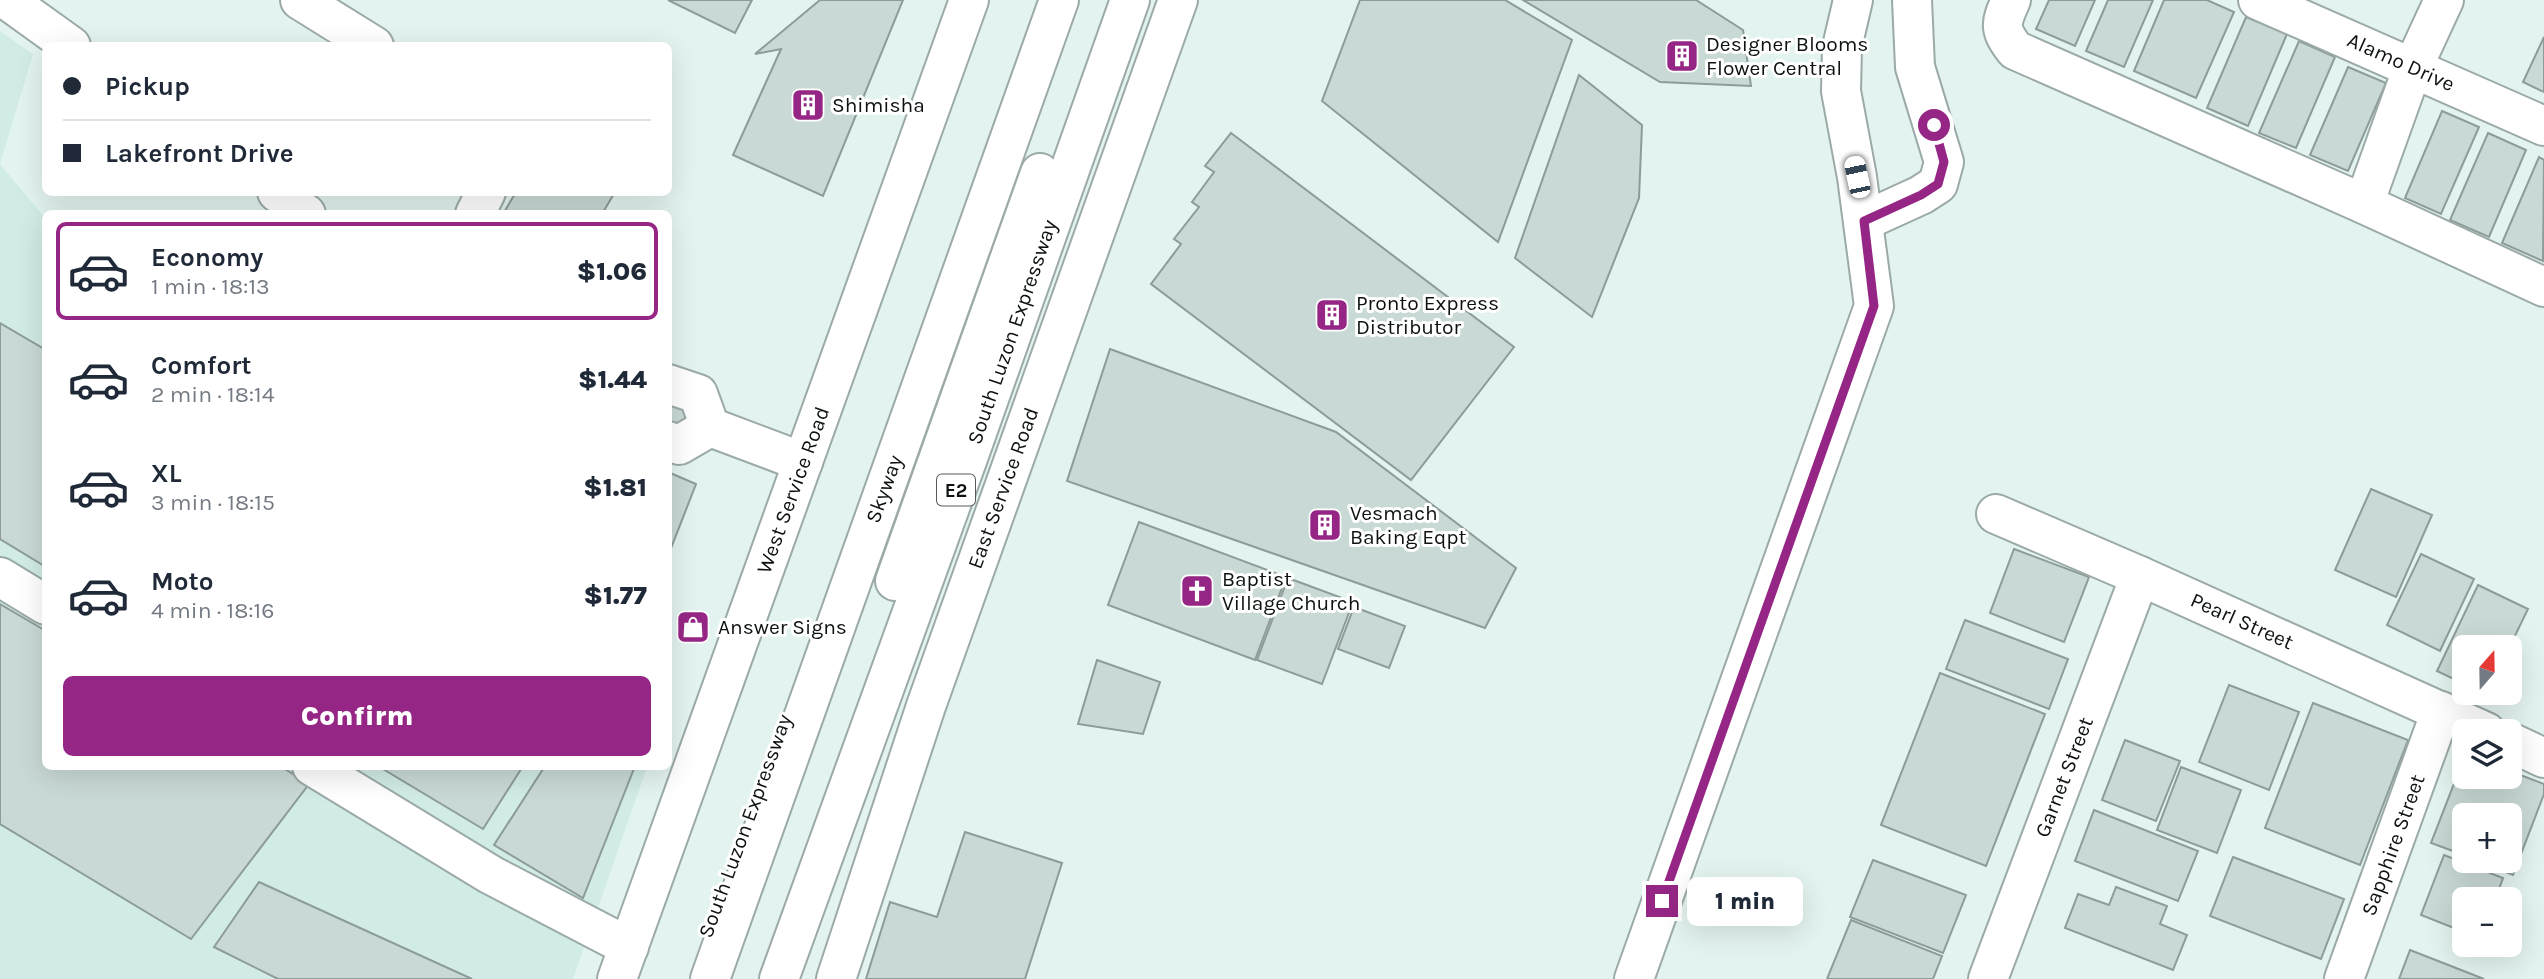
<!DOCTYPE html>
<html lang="en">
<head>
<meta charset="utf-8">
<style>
  body { margin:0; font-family:Karla,sans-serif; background:#f2f2f3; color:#1f2937; height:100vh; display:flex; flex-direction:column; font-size:26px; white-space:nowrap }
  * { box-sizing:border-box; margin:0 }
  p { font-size:23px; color:#747a83 }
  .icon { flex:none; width:38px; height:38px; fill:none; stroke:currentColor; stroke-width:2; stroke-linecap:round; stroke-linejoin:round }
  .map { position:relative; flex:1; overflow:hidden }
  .panel { position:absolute; left:42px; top:210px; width:630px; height:560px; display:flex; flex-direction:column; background:#fff; border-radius:10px; box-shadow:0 7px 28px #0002 }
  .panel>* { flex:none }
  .guide { position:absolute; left:42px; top:42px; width:630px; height:154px; border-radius:10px; box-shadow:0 7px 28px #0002; display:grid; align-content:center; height:154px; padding:0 21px; background:#fff }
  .needle { width:46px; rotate:20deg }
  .controls { position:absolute; left:2452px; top:635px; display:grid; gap:14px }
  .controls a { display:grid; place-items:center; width:70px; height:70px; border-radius:10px; background:#fff; box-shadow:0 7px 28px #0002; font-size:35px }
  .end { position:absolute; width:32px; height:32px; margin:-16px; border:9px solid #962685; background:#fff; box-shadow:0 0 0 4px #fff }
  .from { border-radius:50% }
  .bubble { position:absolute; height:49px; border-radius:10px; background:#fff; box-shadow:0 7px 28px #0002; font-size:23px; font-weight:800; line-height:49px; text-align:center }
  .car { position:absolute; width:21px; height:42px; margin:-21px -10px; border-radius:9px; box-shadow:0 0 5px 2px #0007; background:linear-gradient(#fff 24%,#345 0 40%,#fff 0 76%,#345 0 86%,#fff 0) }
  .guide b { display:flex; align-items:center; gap:24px; height:66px; font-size:26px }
  .guide b+b { border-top:2px solid #e0e1e3 }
  .guide i { width:18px; height:18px; background:#1f2937 }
  ul { padding:12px 0 0; list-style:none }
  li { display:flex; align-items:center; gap:21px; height:98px; margin:0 14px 10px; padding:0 7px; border:4px solid transparent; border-radius:10px }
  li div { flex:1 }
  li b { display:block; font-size:26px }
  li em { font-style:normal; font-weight:800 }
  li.selected { border-color:#962685 }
  li>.icon { width:63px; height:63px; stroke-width:1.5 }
  .action { display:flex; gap:14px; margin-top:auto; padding:14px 21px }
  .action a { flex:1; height:80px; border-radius:10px; background:#962685; color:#fff; font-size:28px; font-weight:800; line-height:80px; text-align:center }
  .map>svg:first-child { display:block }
  .built { fill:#d1ebe6 }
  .building { fill:#c9d9d6; stroke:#8d9c99; stroke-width:2 }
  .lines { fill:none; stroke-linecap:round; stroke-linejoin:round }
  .minor-casing { stroke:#9baaa8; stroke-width:42 }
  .major-casing { stroke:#9baaa8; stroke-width:42 }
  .highway-casing { stroke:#9baaa8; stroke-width:42 }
  .minor { stroke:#fff; stroke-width:38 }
  .major { stroke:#fff; stroke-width:38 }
  .highway { stroke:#fff; stroke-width:38 }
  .route { stroke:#962685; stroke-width:9 }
  .labels { text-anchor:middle; stroke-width:6; stroke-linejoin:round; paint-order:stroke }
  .shield { fill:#fff; stroke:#565958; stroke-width:2 }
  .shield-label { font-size:19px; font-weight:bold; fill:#0d1211 }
  .poi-label { font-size:21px; fill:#0d1211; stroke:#fff; text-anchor:start }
  .street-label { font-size:21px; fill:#0d1211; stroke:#fff }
</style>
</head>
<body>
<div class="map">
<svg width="2544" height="979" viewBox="0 0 2544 979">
  <rect width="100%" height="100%" fill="#e3f3f0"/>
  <polygon class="built" points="0,31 33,54 0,164 45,218 46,766 647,767 573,979 0,979"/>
  <g class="building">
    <polygon points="668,0 752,0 735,33"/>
    <polygon points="820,0 903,0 823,196 733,155 781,49 755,54"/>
    <polygon points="1360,0 1505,0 1572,40 1498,242 1322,101"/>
    <polygon points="1523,0 1696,0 1743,30 1751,86 1660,82"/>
    <polygon points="2049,0 2095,0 2075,46 2036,29"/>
    <polygon points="2108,0 2153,0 2124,67 2086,51"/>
    <polygon points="2164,0 2207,0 2234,12 2196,98 2134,71"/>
    <polygon points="2246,17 2287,34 2248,126 2207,108"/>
    <polygon points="2544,37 2544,92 2523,82"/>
    <polygon points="2299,41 2335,57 2296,148 2259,133"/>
    <polygon points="2348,67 2386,83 2348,171 2310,155"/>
    <polygon points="1579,75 1642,125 1639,198 1592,317 1515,258"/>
    <polygon points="2442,111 2479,127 2441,214 2405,198"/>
    <polygon points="1231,133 1514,347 1411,480 1151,284 1181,244 1174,239 1199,207 1192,202 1214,172 1205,166"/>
    <polygon points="2488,133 2526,150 2489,237 2450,220"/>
    <polygon points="2539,157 2544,160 2543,261 2502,243"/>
    <polygon points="516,192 615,192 602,214 503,214"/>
    <polygon points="0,323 46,350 46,567 0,539"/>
    <polygon points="1110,349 1336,432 1516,568 1485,628 1067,481"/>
    <polygon points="668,401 690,407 685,427 668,422"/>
    <polygon points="668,472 696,484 668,556"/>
    <polygon points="2371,489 2432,515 2396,597 2335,570"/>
    <polygon points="1139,522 1286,577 1255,660 1108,605"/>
    <polygon points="2014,549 2089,577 2064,642 1990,613"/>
    <polygon points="2421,554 2474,579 2440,651 2387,625"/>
    <polygon points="1288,578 1353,602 1322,684 1257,660"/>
    <polygon points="2478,585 2528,609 2509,648 2464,648 2464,684 2437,671"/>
    <polygon points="0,604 46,631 46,766 280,766 309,784 191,939 0,824"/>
    <polygon points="1354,607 1405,626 1389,668 1338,649"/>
    <polygon points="1965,620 2068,659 2049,709 1946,669"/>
    <polygon points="1097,660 1160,682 1143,734 1078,724"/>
    <polygon points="1940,673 2045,714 1986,866 1881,825"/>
    <polygon points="2229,685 2299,712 2269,790 2199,762"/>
    <polygon points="2313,703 2408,740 2360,865 2265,828"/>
    <polygon points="2125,740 2180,761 2156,821 2102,800"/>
    <polygon points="2464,758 2464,777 2510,777 2510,771 2544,784 2544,794 2513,875 2478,861 2510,861 2510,816 2464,816 2464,855 2431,843"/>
    <polygon points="378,766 523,766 483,829"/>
    <polygon points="545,766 635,766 583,898 494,845"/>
    <polygon points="2181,767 2241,790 2217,853 2157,830"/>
    <polygon points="2094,810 2198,851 2178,901 2075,861"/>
    <polygon points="965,832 1062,863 1025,979 866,979 890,902 937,917"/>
    <polygon points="2444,855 2503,878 2495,900 2464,900 2464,932 2421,915"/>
    <polygon points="2233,857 2344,899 2321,959 2210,916"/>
    <polygon points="1873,860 1966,895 1943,953 1850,917"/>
    <polygon points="259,882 472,979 278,979 214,947"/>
    <polygon points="2116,887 2167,906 2160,924 2187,935 2173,970 2065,928 2078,894 2109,905"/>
    <polygon points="1851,920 1942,956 1933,979 1827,979"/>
    <polygon points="2410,950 2484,979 2399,979"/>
  </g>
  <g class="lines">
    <defs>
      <g id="minor">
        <polyline points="7,0 71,46"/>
        <polyline points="300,0 374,46"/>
        <path d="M 2011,0 C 2000,24 1999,29 2015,50 L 2364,204 L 2544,287"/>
        <polyline points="2258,0 2544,126"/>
        <polyline points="277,192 306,214"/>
        <polyline points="2364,204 2413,67 2444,0"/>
        <polyline points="475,214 486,192"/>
        <polyline points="1864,221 1921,195 1938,184 1944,162 1915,67 1912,0"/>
        <polyline points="668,384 698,394 710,427"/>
        <polyline points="710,427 803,462"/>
        <polyline points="668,441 679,445 710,427"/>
        <polyline points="1996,514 2140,576 2486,732"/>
        <polyline points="0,577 46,605"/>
        <polyline points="2510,742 2544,758"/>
        <polyline points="312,766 491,875 629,947"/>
        <polyline points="1634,979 1874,306 1857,177 1841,91 1842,47 1853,0"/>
        <polyline points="1988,979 2140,576"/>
        <polyline points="2344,979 2441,711"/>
      </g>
      <g id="major">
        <polyline points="617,979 969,0"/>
        <polyline points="836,979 926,706 1178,0"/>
      </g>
      <g id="highway">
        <polyline points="895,581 1040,173"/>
        <polyline points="710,979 1059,0"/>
        <polyline points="779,979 969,455 1130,0"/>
      </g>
    </defs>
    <use href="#minor" class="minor-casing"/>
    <use href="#major" class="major-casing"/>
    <use href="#highway" class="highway-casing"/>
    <use href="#minor" class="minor"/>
    <use href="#major" class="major"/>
    <use href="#highway" class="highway"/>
  </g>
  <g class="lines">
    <polyline class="route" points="1662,901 1874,306 1864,221 1921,195 1938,184 1944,162 1934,125"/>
  </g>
  <defs>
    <symbol id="building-square" viewBox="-11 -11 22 22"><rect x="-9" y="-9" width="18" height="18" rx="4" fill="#962685" stroke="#fff"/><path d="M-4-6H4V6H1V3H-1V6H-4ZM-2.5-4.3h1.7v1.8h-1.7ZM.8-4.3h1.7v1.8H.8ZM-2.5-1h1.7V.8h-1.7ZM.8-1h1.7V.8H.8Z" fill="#fff"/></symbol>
    <symbol id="church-square" viewBox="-11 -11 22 22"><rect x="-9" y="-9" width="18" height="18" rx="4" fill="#962685" stroke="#fff"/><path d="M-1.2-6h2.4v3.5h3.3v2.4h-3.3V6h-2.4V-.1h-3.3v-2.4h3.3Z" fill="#fff"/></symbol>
    <symbol id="shop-square" viewBox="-11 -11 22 22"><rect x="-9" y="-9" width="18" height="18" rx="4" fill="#962685" stroke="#fff"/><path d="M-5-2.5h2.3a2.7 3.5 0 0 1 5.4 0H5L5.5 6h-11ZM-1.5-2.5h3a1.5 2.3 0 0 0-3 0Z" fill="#fff"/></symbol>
  </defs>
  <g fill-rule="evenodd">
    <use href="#building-square" x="1663" y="37" width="38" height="38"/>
    <use href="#building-square" x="789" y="86" width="38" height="38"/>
    <use href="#building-square" x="1313" y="296" width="38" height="38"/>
    <use href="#building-square" x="1306" y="506" width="38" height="38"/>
    <use href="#church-square" x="1178" y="572" width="38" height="38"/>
    <use href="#shop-square" x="674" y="608" width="38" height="38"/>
  </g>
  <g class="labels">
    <rect class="shield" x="937" y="474.5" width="38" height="31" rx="5"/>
    <g class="shield-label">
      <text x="956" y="497">E2</text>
    </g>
    <g class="poi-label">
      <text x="1706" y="51">Designer Blooms<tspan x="1706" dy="24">Flower Central</tspan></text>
      <text x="832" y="112">Shimisha</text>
      <text x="1356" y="310">Pronto Express<tspan x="1356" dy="24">Distributor</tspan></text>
      <text x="1350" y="520">Vesmach<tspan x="1350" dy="24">Baking Eqpt</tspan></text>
      <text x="1222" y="586">Baptist<tspan x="1222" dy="24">Village Church</tspan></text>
      <text x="718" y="634">Answer Signs</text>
    </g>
    <g class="street-label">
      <text transform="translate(2401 62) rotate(24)" y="7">Alamo Drive</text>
      <text transform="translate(1012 332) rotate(-71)" y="7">South Luzon Expressway</text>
      <text transform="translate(1003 488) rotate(-70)" y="7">East Service Road</text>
      <text transform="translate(884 489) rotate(-70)" y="7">Skyway</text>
      <text transform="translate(793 490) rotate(-70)" y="7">West Service Road</text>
      <text transform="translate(2242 621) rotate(24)" y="7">Pearl Street</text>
      <text transform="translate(2064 777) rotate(-69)" y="7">Garnet Street</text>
      <text transform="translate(745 826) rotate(-70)" y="7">South Luzon Expressway</text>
      <text transform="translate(2393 845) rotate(-70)" y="7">Sapphire Street</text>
    </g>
  </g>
</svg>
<div class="controls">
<a><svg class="needle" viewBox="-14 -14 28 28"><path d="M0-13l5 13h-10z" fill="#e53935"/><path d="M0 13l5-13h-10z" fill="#747a83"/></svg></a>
<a><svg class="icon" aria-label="layers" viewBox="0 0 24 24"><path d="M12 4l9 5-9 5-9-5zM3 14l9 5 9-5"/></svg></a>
<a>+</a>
<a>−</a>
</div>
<i class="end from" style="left:1934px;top:125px"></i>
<i class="end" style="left:1662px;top:901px"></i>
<div class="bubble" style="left:1687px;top:877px;width:116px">1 min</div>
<i class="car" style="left:1857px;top:177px;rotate:348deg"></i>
<div class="guide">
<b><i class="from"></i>Pickup</b>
<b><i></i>Lakefront Drive</b>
</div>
<section class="panel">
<ul>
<li class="selected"><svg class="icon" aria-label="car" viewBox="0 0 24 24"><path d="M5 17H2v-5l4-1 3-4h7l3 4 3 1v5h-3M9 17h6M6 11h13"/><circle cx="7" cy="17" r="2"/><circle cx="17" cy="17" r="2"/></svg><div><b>Economy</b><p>1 min · 18:13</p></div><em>$1.06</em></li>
<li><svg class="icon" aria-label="car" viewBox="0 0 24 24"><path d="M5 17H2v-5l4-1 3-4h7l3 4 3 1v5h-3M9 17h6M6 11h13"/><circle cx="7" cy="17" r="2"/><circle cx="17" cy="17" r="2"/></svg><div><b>Comfort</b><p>2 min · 18:14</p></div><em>$1.44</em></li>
<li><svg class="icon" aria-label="car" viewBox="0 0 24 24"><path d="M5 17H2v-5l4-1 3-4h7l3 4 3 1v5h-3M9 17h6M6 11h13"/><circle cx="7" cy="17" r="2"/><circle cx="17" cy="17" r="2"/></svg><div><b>XL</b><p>3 min · 18:15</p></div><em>$1.81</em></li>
<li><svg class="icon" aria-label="car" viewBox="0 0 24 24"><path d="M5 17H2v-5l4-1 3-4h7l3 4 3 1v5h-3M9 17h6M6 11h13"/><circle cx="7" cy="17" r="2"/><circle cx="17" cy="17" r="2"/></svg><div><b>Moto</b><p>4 min · 18:16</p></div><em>$1.77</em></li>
</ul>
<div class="action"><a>Confirm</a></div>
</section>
</div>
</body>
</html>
